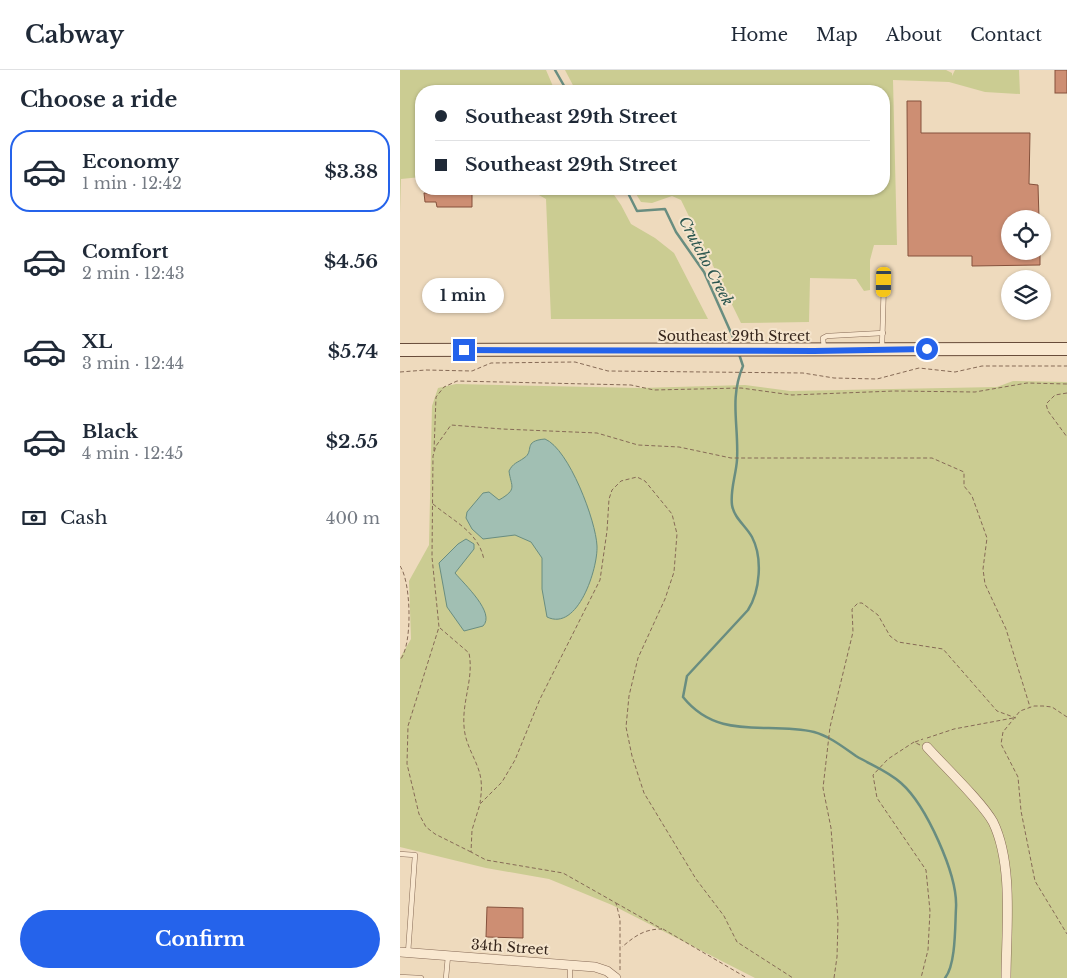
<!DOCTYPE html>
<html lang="en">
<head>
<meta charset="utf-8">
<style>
  body { margin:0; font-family:"Libre Baskerville",serif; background:#f6f6f7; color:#1f2937; height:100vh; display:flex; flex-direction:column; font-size:19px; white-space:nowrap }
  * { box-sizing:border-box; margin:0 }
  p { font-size:16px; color:#747a83 }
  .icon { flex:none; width:28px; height:28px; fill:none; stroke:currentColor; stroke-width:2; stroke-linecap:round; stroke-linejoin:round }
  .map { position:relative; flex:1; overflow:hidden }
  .panel { display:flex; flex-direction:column; background:#fff; width:400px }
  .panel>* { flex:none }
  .hud { position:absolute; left:15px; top:15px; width:475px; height:110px; border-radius:20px; box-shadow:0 1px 4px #0004; display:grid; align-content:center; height:110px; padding:0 20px; background:#fff }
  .fabs { position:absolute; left:601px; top:140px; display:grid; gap:10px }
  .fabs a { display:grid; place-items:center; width:50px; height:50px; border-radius:50%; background:#fff; box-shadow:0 1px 4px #0004; font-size:25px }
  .end { position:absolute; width:22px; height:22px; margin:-11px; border:6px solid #2563eb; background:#fff; box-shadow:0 0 0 2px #fff }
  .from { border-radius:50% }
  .bubble { position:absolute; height:35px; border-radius:18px; background:#fff; box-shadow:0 1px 4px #0004; font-size:16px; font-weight:800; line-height:35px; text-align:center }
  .car { position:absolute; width:15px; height:30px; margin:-15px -8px; border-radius:6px; box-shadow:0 0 4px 1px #0007; background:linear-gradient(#f5c518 24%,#345 0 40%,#f5c518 0 76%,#345 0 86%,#f5c518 0) }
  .hud b { display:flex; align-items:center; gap:18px; height:48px; font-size:19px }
  .hud b+b { border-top:1px solid #e0e1e3 }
  .hud i { width:12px; height:12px; background:#1f2937 }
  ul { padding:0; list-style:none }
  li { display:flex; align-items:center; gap:15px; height:82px; margin:0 10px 8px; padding:0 10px; border:2px solid transparent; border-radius:20px }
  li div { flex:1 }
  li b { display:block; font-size:19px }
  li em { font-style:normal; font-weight:800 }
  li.on { border-color:#2563eb }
  li>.icon { width:45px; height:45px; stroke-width:1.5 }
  h2 { padding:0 20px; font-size:22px; line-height:60px }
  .pay { display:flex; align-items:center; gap:12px; height:55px; padding:0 20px; font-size:19px }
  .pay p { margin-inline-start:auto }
  .cta { display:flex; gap:10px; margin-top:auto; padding:10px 20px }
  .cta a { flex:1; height:58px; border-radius:30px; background:#2563eb; color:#fff; font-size:20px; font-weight:800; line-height:58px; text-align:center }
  header { display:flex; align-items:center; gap:30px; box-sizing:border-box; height:70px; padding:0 25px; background:#fff; border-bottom:1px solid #e0e1e3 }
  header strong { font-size:24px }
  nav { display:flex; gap:28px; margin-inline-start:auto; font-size:18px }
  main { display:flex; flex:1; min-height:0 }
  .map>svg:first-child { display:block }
  .green { fill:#cbcc92 }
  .water { fill:#a1bfb3; stroke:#698d80 }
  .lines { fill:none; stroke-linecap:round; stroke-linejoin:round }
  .stream { stroke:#698d80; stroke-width:2.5 }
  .building { fill:#cd8e73; stroke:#85513c }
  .service-casing { stroke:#866a56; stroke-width:5.5 }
  .minor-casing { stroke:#866a56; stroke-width:10 }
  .secondary-casing { stroke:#684c3a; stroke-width:14 }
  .path { stroke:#866a56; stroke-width:1; stroke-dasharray:4 2.5; stroke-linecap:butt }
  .service { stroke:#f9e8d0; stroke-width:4.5 }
  .minor { stroke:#f9e8d0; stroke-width:9 }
  .secondary { stroke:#f9e8d0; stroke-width:12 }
  .route { stroke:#2563eb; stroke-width:6 }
  .labels { text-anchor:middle; stroke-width:4; stroke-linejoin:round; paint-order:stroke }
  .street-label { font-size:14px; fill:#35251b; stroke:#f5e5cd }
  .water-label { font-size:15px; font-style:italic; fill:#2a554e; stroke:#f5e5cd }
</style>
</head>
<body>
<header>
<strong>Cabway</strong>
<nav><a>Home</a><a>Map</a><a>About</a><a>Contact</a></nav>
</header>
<main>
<section class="panel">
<h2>Choose a ride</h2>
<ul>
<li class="on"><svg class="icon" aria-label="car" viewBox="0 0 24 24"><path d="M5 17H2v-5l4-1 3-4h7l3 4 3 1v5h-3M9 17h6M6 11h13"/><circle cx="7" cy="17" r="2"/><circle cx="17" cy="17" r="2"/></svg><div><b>Economy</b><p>1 min · 12:42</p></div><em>$3.38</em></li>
<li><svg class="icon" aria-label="car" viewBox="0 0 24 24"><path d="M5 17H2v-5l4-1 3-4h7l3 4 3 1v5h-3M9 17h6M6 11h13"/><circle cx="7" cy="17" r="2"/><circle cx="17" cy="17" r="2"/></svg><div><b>Comfort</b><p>2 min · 12:43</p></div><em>$4.56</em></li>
<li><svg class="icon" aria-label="car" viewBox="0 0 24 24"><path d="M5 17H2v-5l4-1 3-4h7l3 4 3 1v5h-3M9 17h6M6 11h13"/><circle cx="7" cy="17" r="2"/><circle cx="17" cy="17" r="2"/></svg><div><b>XL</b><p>3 min · 12:44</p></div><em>$5.74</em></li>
<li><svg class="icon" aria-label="car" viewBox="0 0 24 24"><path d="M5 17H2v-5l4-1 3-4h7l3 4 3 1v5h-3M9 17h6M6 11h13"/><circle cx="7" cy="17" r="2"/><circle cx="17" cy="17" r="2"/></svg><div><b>Black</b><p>4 min · 12:45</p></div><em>$2.55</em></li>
</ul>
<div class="pay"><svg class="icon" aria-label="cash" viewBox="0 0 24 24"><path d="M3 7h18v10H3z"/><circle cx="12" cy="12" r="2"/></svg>Cash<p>400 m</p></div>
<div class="cta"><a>Confirm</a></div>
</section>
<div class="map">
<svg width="667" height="908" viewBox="0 0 667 908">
  <rect width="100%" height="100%" fill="#eedabd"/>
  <g class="green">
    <polygon points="0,0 146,0 155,21 21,21 21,107 1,109 0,143"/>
    <polygon points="165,0 546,0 552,3 552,6 555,0 619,0 620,24 585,22 549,12 493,10 497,175 474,175 470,190 470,220 464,221 456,209 410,208 409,252 341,253 281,130 272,126 252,133 241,132 233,119 484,119 484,21 176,21"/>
    <polygon points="128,119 210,119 221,135 231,154 255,168 274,183 308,249 151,249 146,129"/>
    <polygon points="613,311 667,312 667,908 355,908 212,835 149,809 86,798 0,777 0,588 11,569 9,511 29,475 32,336 38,318 56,314 240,318 345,315 390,321 597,317"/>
  </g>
  <g class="water">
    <path d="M 145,369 C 169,379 196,451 197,476 C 198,498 178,562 147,547 L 142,519 L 142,488 L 131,472 L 115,465 L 83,469 L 72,459 L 66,448 L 67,442 L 83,423 L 89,422 L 99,430 C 118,419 111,417 109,401 C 113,393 117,393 124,388 C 135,381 122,371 145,369 Z"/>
    <path d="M 66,469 L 74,474 L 74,479 L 55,503 C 64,514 96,543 83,556 L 64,561 L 47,537 L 39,493 L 58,474 Z"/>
  </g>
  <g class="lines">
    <g class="stream">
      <polyline points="155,0 167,21"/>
      <polyline points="226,119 237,141 265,139 276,162 304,202 336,274"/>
      <path d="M 339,284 L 343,296 C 329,329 339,355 337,390 C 336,405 330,420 332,435 C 334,448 346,456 352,467 C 363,488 360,521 348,540 L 287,606 L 283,627 C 319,672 368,651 414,662 C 429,666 443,677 456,686 C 471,695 488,701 501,713 C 526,735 558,805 556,838 C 555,855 556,895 545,908"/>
    </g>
  </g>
  <g class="building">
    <rect x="655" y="0" width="12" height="23"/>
    <polygon points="507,31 521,31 521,63 630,63 629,114 638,115 639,149 610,149 610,181 640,181 640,195 572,196 572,186 508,186"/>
    <polygon points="36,119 72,119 72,137 37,137 36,132 25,132 24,123 36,123"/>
    <polygon points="87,837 123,838 123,868 86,867"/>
  </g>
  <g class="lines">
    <defs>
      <g id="service">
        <polyline points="482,277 484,212"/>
        <polyline points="424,279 423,268 427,266 483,263"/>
        <polyline points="0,784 15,785 8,883"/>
        <polyline points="0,907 21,908"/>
        <polyline points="46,908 48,886"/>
        <polyline points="170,908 170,895"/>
      </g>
      <g id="minor">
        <path d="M 527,677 C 544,696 582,732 593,752 C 614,795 606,862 606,908"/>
        <polyline points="0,882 195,897 207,901 216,908"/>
      </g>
      <polyline id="secondary" points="0,280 667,279"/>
    </defs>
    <use href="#service" class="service-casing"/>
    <use href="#minor" class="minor-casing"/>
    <use href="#secondary" class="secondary-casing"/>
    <g class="path">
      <polyline points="0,302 26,300 72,301 91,293 175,292 208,301 403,303 434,308 477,309 519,298 555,302 582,296 667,296"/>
      <polyline points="667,323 655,325 646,334 648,341 667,367"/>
      <polyline points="34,381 36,327 44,317 57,311 231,315 254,320 341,318 392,325 494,321 575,322 627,313 667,314"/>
      <path d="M 33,434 C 53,451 79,462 84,490"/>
      <path d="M 0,496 C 11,511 13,575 0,590"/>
      <path d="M 40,558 L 69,583 C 74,608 62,631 64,656 C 65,677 79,692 81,710 C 82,718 81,726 80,733"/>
      <polyline points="667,647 652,637 643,636 634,636 620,641 603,662 601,674 618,707 621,741 635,811 667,864"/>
      <polyline points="527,668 554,659 613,648"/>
      <polyline points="515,672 523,669"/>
      <polyline points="520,675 514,672 488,689 473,705 477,728 526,800 530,841 528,880 521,908"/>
      <polyline points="71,782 35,764 26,757 19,744 7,694 8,656 39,557 32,487 33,386 36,376 51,355 102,359 197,363 238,375 279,377 331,388 532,388 564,402 564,416 572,426 587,468 583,499 585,514 606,559 630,637"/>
      <path d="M 216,833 L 262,859 C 244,859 235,866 222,877"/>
      <polyline points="263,859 347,908"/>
      <polyline points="220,900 220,849 216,833 163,803 86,790 71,782 72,760 80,734 102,712 115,690 140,629 200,510 207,461 209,429 212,420 221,411 237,407 245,411 272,444 277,464 274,502 265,529 238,588 229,626 226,657 232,686 244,723 296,809 324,846 337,872 393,908"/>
      <polyline points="434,908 437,887 438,851 431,758 423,718 430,657 453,562 452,539 458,533 462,533 478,545 490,566 498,572 543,579 597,641 616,648"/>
    </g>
    <use href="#service" class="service"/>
    <use href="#minor" class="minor"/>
    <use href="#secondary" class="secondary"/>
  </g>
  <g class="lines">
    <polyline class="route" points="64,280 414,281 527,279"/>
  </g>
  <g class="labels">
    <g class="street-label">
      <text x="334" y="271">Southeast 29th Street</text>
      <text transform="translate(110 877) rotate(4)" y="5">34th Street</text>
    </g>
    <g class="water-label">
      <text transform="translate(306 191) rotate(62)" y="5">Crutcho Creek</text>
    </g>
  </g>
</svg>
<div class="fabs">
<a><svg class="icon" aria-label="locate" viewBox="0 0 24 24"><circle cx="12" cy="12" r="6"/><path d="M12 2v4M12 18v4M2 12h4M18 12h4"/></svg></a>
<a><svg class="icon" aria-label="layers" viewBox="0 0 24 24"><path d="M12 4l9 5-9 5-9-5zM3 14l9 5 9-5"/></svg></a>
</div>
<i class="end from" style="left:527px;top:279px"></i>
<i class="end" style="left:64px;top:280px"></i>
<div class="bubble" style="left:22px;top:208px;width:82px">1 min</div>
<i class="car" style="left:484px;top:212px;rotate:181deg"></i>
<div class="hud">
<b><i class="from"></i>Southeast 29th Street</b>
<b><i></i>Southeast 29th Street</b>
</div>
</div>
</main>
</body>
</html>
